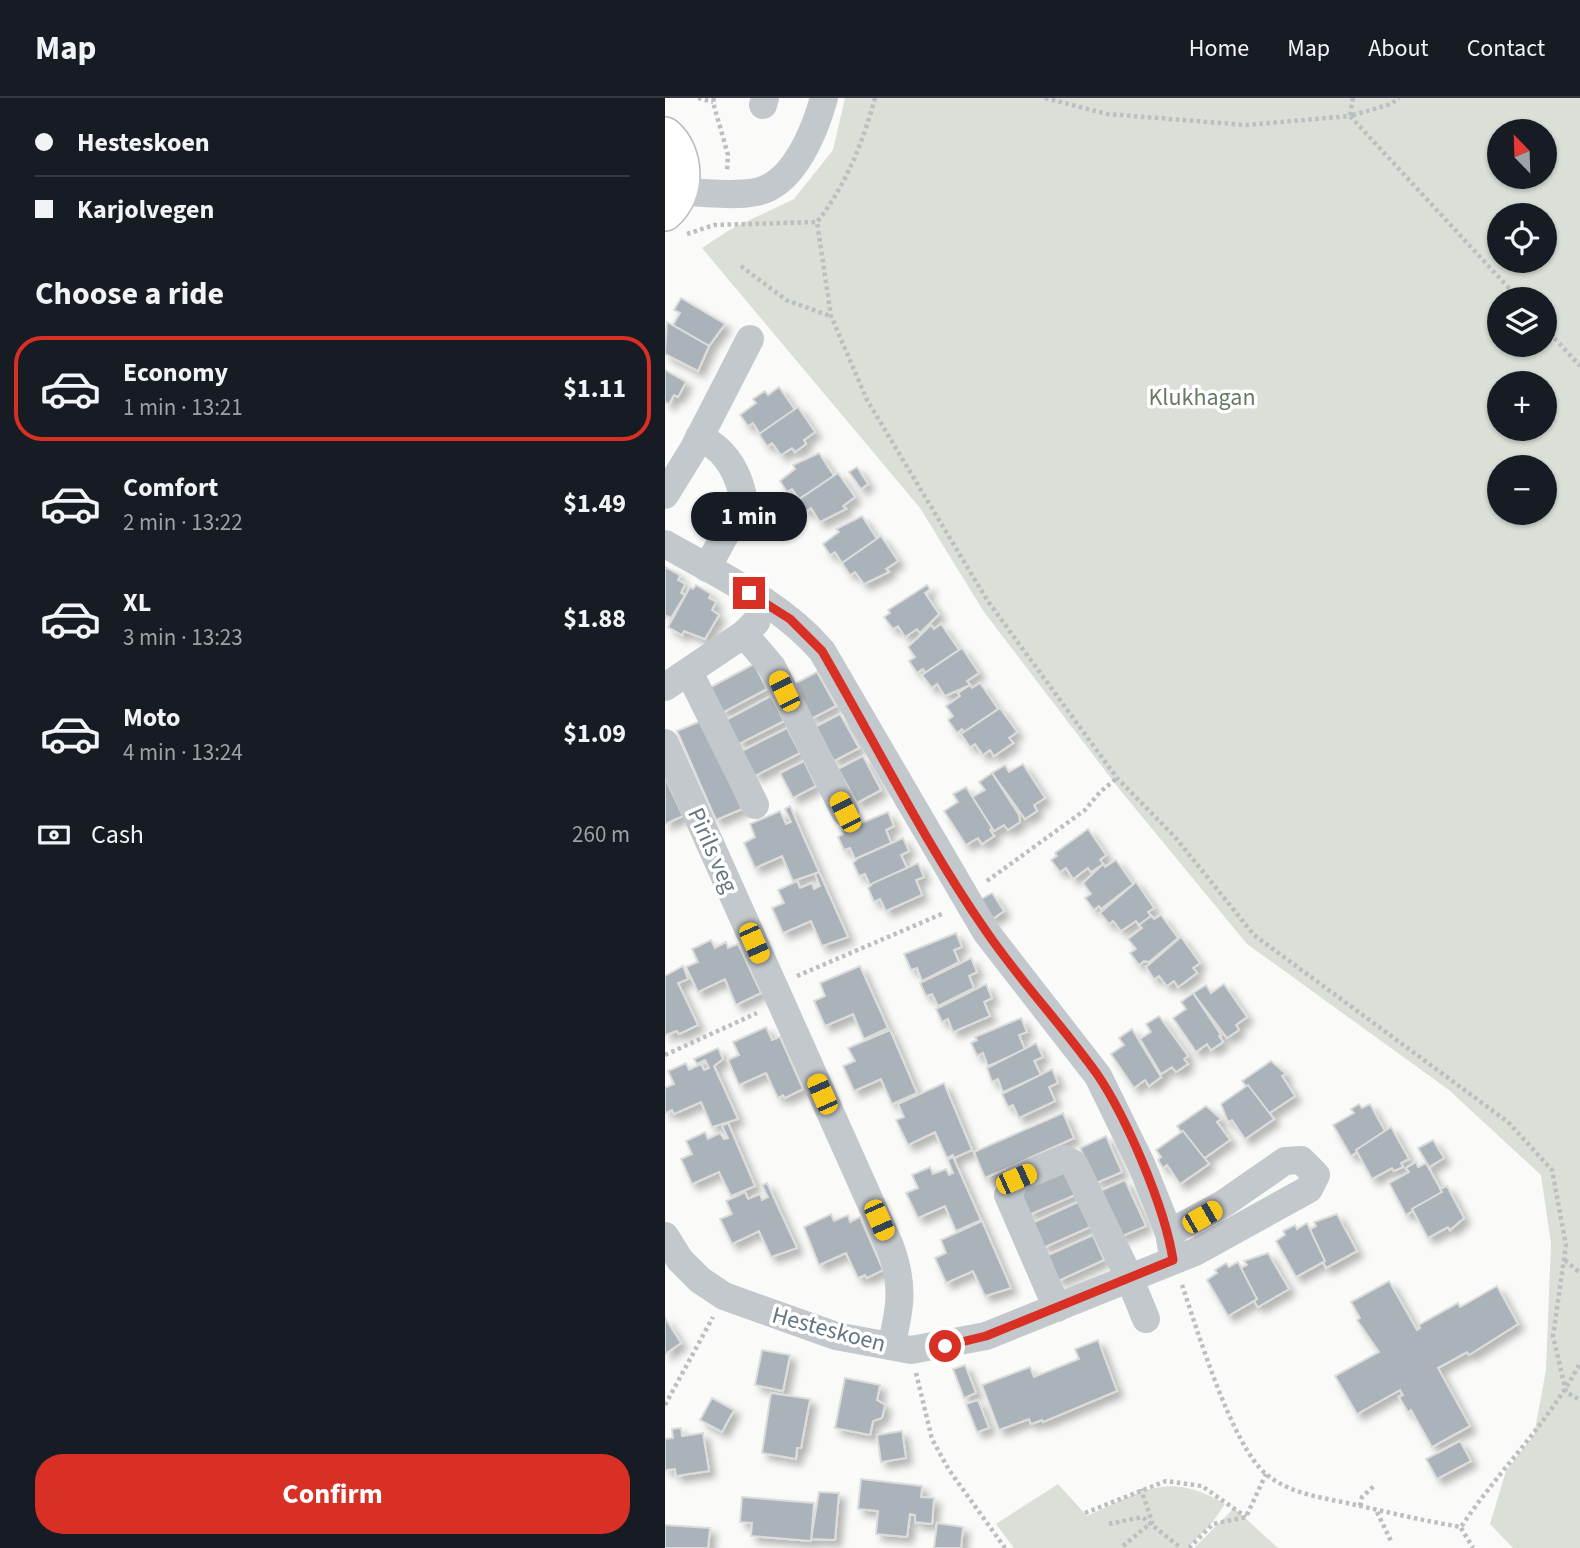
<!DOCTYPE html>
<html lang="en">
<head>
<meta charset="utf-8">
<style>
  body { margin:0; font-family:"Source Sans 3",sans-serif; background:#242831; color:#f1f3f6; height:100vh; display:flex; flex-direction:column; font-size:26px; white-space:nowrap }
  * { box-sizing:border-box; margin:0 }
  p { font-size:23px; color:#9ea1a6 }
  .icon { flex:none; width:38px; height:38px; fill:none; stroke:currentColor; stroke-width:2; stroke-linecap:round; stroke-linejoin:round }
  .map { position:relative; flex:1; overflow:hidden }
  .details { display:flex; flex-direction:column; background:#171b24; width:665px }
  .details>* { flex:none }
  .banner { display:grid; align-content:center; height:154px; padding:0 35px; background:#171b24 }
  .needle { width:46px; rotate:337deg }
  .fabs { position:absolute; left:822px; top:21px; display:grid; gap:14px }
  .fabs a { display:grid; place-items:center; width:70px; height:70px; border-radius:50%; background:#171b24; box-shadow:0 2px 5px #0004; font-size:35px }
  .end { position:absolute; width:32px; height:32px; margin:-16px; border:9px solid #d93025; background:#fff; box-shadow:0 0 0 4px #fff }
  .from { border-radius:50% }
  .bubble { position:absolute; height:49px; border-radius:24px; background:#171b24; box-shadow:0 2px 5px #0004; font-size:23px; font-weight:700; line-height:49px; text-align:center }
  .car { position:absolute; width:21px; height:42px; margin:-21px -10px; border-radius:9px; box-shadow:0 0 5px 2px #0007; background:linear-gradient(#f5c518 24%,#345 0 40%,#f5c518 0 76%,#345 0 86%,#f5c518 0) }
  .banner b { display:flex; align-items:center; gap:24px; height:66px; font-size:26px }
  .banner b+b { border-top:2px solid #363941 }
  .banner i { width:18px; height:18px; background:#f1f3f6 }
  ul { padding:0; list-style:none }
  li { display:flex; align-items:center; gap:21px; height:105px; margin:0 14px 10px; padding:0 21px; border:4px solid transparent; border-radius:28px }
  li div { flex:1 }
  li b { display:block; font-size:26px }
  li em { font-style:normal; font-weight:700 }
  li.active { border-color:#d93025 }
  li>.icon { width:63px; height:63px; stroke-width:1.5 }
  h2 { padding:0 35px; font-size:32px; line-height:84px }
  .pay { display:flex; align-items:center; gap:18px; height:77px; padding:0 35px; font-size:26px }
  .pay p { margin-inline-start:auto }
  .primary-button { display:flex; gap:14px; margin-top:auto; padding:14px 35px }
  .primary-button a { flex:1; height:80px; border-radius:28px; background:#d93025; color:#fff; font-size:28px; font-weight:700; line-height:80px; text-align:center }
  header { display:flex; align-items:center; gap:42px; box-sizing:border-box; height:98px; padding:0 35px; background:#171b24; border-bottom:2px solid #363941 }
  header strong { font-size:33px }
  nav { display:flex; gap:38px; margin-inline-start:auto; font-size:24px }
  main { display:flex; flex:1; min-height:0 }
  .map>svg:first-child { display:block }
  .green { fill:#dadfd7; fill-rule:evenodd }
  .building { fill:#aab3b9; stroke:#dcdcda; stroke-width:2; filter:url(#shadow) }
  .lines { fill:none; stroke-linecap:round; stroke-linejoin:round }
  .major-casing { stroke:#b5babe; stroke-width:38 }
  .path { stroke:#bbbfc2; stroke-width:4.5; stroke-dasharray:3.5 3.5; stroke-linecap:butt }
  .minor { stroke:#c3c8cc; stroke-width:28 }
  .major { stroke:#fff; stroke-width:35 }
  .route { stroke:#d93025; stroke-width:9 }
  .labels { text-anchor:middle; stroke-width:7; stroke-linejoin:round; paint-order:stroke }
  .park-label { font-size:24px; fill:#687a64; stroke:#fff }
  .street-label { font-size:24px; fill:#657683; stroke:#fff }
</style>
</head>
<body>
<header>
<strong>Map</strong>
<nav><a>Home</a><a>Map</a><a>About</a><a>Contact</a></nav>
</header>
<main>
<section class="details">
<div class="banner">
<b><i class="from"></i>Hesteskoen</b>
<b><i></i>Karjolvegen</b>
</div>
<h2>Choose a ride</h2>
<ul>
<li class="active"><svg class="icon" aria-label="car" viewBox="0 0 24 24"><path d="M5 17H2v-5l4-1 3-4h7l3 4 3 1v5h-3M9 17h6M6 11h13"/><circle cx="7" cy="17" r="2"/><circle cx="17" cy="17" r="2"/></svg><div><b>Economy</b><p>1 min · 13:21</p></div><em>$1.11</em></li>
<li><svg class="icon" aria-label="car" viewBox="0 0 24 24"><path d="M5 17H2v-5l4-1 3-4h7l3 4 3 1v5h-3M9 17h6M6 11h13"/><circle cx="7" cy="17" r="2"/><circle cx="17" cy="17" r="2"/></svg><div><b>Comfort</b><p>2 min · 13:22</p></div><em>$1.49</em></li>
<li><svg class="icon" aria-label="car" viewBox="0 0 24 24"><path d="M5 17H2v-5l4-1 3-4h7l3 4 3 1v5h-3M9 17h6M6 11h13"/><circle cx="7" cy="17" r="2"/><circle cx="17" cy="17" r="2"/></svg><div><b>XL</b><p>3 min · 13:23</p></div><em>$1.88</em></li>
<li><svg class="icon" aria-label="car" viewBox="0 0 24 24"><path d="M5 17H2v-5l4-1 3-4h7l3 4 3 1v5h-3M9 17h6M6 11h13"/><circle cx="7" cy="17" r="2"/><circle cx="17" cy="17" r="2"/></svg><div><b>Moto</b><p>4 min · 13:24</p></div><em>$1.09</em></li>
</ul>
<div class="pay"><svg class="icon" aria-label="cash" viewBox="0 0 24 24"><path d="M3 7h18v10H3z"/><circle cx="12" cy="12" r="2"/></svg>Cash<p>260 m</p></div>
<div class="primary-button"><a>Confirm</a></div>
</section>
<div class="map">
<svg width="915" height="1450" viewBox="0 0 915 1450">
  <defs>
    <filter id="shadow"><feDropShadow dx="6" dy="6" stdDeviation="3.5" flood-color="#0004"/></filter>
  </defs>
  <rect width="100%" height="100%" fill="#fafaf8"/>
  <g class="green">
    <path d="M 180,0 L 915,0 L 915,1450 L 848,1450 L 825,1426 L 841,1373 L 869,1337 L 881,1272 L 886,1146 L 876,1077 L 784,992 L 582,846 L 455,692 L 319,514 L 255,410 L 37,150 L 66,131 L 129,101 L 168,52 ZM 835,33 L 880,33 L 880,79 L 835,79 ZM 835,117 L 880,117 L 880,163 L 835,163 ZM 835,201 L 880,201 L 880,247 L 835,247 ZM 835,285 L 880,285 L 880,331 L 835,331 ZM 835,369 L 880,369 L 880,415 L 835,415 Z"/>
    <path d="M 393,1386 L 422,1418 C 478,1393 502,1372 560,1406 L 547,1425 L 522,1450 L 349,1450 L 331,1426 Z"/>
    <polygon points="569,1410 613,1450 529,1450"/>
  </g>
  <g class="building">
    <polygon points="16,200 60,226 44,248 8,227 15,215 9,212"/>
    <polygon points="2,224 44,248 33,273 0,256"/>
    <polygon points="0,272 21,284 13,299 9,297 4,306 0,304"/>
    <polygon points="114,289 130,312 95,336 88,325 83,328 75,317 91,305 88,301 100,293 103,297"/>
    <polygon points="133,309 150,334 139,342 141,346 130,354 127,350 116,357 107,345 102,348 94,336"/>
    <polygon points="154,355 169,378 134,401 127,391 122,394 115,383 130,371 128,367"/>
    <polygon points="192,369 203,386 196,391 184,374"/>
    <polygon points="173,375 190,399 178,408 181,411 155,424 146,410 141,414 133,402"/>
    <polygon points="197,418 212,441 177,465 170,454 165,457 158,446 174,434 171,431"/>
    <polygon points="216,438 233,463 221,471 224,474 199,486 190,474 185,477 177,465"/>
    <polygon points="0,469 15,477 13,482 20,486 16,495 20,497 6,520 2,518 0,521"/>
    <polygon points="31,487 46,496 44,500 51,504 47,512 54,517 40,541 19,533 17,537 3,529 25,489 28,491"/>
    <polygon points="262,487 265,491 260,495 274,516 255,535 252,531 240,539 233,528 228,531 219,519 225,515 223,512"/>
    <polygon points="276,526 294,552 260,575 258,571 252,575 244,563 250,559 243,549 266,527 269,531"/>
    <polygon points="297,550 314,575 302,583 305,587 280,598 272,586 267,590 257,577"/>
    <polygon points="89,566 102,591 57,615 44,590"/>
    <polygon points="152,574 171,608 146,621 127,587"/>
    <polygon points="315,585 333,611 299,634 297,631 292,635 283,622 288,618 281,608 295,598 293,595 305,587 307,590"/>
    <polygon points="106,598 119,623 74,646 61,622"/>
    <polygon points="335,610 352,634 344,640 348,645 329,658 325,652 318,657 310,646 305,649 296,636"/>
    <polygon points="175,616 194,650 169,663 150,629"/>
    <polygon points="38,622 77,711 51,722 12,633"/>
    <polygon points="122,630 135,655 90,678 77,653"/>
    <polygon points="198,658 216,692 192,705 173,671"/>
    <polygon points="139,663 151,688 128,700 115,675"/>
    <polygon points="358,666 380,700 369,707 372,713 360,721 327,675 340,667 344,674"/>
    <polygon points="327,675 354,717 355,724 343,732 339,727 329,733 307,699 320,692 314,684"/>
    <polygon points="0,679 18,718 0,726"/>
    <polygon points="301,689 327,730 325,732 329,738 317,746 313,740 301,747 279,713 293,704 288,696"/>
    <polygon points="125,708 154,774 128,783 117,758 90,770 79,745 90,739 85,726 115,713 121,726 126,724 120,711"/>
    <polygon points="223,714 229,728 221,732 226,745 190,761 185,750 179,752 173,739 178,736 177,733"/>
    <polygon points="423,731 441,757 435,762 438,766 426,774 423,770 408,781 401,770 395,774 386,762 392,758 390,755"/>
    <polygon points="238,740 244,753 236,757 242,770 205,787 200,776 194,778 188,765 193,760"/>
    <polygon points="451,762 468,786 436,811 434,808 429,812 420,800 426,796 418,785 438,766 440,769"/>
    <polygon points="253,765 259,779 251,782 257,797 221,813 215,801 209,804 203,790 208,785"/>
    <polygon points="154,774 183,839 157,848 146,823 118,835 107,810 119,805 113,792 132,783 135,790 147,785 149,791 155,788 150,776"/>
    <polygon points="471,784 489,810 483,814 486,818 474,827 471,823 456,833 448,823 444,826 435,815"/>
    <polygon points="327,795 339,813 326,822 313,803"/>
    <polygon points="496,817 513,840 484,864 479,863 474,867 465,855 471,851 463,841 477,830 474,827 486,818 489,821"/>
    <polygon points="291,835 297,849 289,852 294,864 257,883 252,870 246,872 239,856"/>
    <polygon points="516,839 535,865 528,870 532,875 513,889 509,883 502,888 494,878 489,881 481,869"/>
    <polygon points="46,842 50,850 61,844 63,850 73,846 96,895 71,907 60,881 33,894 21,869 33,864 27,851"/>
    <polygon points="306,860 312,874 304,878 309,890 273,908 267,896 261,898 255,885"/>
    <polygon points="18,868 23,881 13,885 33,927 14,936 12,933 0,937 0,878"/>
    <polygon points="195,868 223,930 199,941 188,916 160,928 149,903 160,898 155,885"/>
    <polygon points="321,886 327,900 319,904 325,918 288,934 283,921 277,924 271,911"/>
    <polygon points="559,886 582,919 571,927 574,932 562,940 528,895 541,887 546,895"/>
    <polygon points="528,895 556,937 554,938 558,944 546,952 542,946 531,954 508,920 521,911 516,904"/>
    <polygon points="494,918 523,958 519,961 523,966 511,974 507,969 496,976 475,941 486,934 481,926"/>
    <polygon points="356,920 362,934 354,937 360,952 323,968 318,955 312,958 306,945 312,942 310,939"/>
    <polygon points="101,929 107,942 115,939 138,991 120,1000 118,997 113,1000 101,975 74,987 63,962 74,957 68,944"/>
    <polygon points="467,931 496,979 484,988 480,982 469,990 446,956 459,947 454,940"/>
    <polygon points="225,932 252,995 227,1006 216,981 189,993 178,968 190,963 183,950"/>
    <polygon points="371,945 378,959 369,963 376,977 338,994 333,981 327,984 322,970"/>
    <polygon points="53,950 58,961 49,968 73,1021 47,1029 36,1004 9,1016 7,1012 0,1015 0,990 9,986 3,973 21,965 24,972 36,966 39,972 44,970 40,962 32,966 29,961"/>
    <polygon points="606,963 621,976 617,978 630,998 603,1016 577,983"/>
    <polygon points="387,971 393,985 384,989 390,1003 354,1020 348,1007 343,1009 337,996"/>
    <polygon points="279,985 307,1052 289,1060 288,1057 282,1060 270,1034 243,1047 231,1022 239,1019 233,1006"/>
    <polygon points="583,987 609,1021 580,1041 567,1022 563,1024 556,1006"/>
    <polygon points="694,1006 697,1010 705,1006 721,1035 686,1058 668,1027 689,1015 686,1011"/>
    <polygon points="541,1008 556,1021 552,1024 565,1042 538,1061 518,1033 516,1034 512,1028"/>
    <polygon points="398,1015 409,1040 320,1080 309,1054"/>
    <polygon points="63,1025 90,1088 66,1098 54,1074 27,1086 16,1061 27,1056 21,1043 40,1034 43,1041 55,1035 59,1041 63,1040 57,1028"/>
    <polygon points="726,1029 744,1061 736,1065 738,1069 729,1073 727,1070 707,1081 691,1052"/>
    <polygon points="518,1033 544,1066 515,1086 502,1067 498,1070 493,1062 496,1059 491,1052"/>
    <polygon points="441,1038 457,1074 431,1085 415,1050"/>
    <polygon points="768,1042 779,1060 764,1069 753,1050"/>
    <polygon points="288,1059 316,1122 291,1133 280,1108 253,1120 241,1095 253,1090 247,1077 265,1069 268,1076 281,1071 284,1077 288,1075 283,1062"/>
    <polygon points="751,1064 753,1069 761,1065 777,1094 741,1117 724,1085 744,1074 741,1070"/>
    <polygon points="398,1071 410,1097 364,1117 352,1091"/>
    <polygon points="460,1082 481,1128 455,1139 435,1093"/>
    <polygon points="102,1085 132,1150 106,1159 94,1133 67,1146 55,1121 67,1116 61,1103 80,1094 83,1101 95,1096 97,1102 103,1099 97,1087"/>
    <polygon points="782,1088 799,1120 785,1132 783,1129 763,1140 747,1111 777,1094 775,1091"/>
    <polygon points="413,1104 425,1129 378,1150 367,1125"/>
    <polygon points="166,1116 169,1123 183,1117 185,1124 195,1119 218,1172 202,1180 200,1177 193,1180 181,1155 154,1167 139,1129"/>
    <polygon points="672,1116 692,1153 661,1170 643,1133 651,1128 649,1124"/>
    <polygon points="317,1123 346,1190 320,1198 308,1173 281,1185 270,1160 281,1155 276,1142"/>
    <polygon points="642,1125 660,1163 631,1179 611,1143 620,1137 618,1133 630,1127 632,1131"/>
    <polygon points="428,1137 439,1162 393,1183 381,1158"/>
    <polygon points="603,1155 624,1191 593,1209 589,1203 592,1201 574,1171 582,1167 579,1163"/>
    <polygon points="573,1164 592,1201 563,1218 542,1182 552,1175 550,1172 561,1165 564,1169"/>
    <polygon points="724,1183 752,1232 755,1230 754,1227 793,1205 795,1209 832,1188 853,1226 804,1257 802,1254 773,1270 805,1328 767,1349 746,1312 743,1314 734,1299 738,1297 735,1292 692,1316 670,1278 714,1254 692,1222 695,1220 686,1204"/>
    <polygon points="0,1220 16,1245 0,1256"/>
    <polygon points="433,1242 452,1293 378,1324 377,1322 366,1326 364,1321 334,1332 317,1287 365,1269 369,1279 414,1261 410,1251"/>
    <polygon points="97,1252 125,1257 118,1293 90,1287"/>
    <polygon points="300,1267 311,1295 299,1300 288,1271"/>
    <polygon points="180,1280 215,1287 212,1302 220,1307 217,1320 208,1323 205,1337 170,1330"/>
    <polygon points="106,1295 145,1301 136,1350 132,1350 131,1361 97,1355"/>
    <polygon points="47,1300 69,1312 57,1334 35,1322"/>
    <polygon points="313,1302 324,1330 312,1334 301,1306"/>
    <polygon points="16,1330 17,1338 38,1335 44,1373 11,1378 10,1371 0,1372 0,1341 8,1340 7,1331"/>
    <polygon points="237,1333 241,1360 216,1364 212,1337"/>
    <polygon points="795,1343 806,1363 772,1381 761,1361"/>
    <polygon points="196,1381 257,1388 256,1399 269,1400 267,1426 250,1424 250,1417 245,1416 242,1439 211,1436 213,1413 193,1411"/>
    <polygon points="154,1394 174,1395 170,1442 146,1441"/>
    <polygon points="77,1399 149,1405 146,1443 86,1438 87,1425 75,1424"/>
    <polygon points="272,1425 298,1429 296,1450 269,1450"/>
    <polygon points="0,1427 45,1430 43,1450 0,1450"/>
  </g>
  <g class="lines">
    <defs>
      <path id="major" d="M 0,37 C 22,56 23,95 0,115"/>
    </defs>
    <use href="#major" class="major-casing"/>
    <g class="path">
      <polyline points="33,0 48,4"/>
      <polyline points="49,0 48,4 63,57 62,72"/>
      <path d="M 210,0 C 198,44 180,89 152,124 L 166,218 L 202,302 L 322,502 L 452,680 L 510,739 L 589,837 L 843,1024 L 887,1072 L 901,1147 L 888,1238 L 901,1294 L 915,1302"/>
      <polyline points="380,0 442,16 581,27 685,18 854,201"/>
      <polyline points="688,0 685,18 726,6 734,0"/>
      <polyline points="22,136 49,127 152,124"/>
      <polyline points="76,168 121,202 165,218"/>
      <polyline points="880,230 915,268"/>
      <polyline points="322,783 420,712 435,694 452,680"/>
      <polyline points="132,878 279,815"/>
      <polyline points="0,957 92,915"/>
      <polyline points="900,1162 915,1175"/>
      <path d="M 517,1187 C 532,1231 567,1348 601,1376 C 626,1397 661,1400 691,1407 C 726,1415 760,1423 796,1429 C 833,1373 884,1325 915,1265"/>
      <polyline points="251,1275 267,1341 284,1372 340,1450"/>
      <polyline points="0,1307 48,1219"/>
      <polyline points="695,1408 697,1399 710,1387"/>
      <polyline points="712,1414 726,1443"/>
      <polyline points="420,1415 501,1383 537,1388 581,1419"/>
      <polyline points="444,1426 477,1419 516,1450"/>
      <polyline points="796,1430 808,1450"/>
      <polyline points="458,1448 487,1424 476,1391"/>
      <polyline points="524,1450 548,1426 581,1419 601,1376"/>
    </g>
    <g class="minor">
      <polyline points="98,7 100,0"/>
      <path d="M 14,94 C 39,94 67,99 91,94 C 129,87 150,32 159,0"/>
      <path d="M 34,339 C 57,349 71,370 77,394 L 66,426 L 42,470"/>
      <polyline points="0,397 29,350 85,241"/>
      <path d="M 0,446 C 54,477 116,505 157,553 L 321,834 L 433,978 L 477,1068 L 504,1135 L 507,1152"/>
      <polyline points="79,536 107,569 180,714"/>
      <polyline points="24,574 90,707"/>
      <polyline points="0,589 79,536 91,524"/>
      <path d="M 0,645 L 225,1148 C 239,1187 236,1208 226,1248"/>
      <polyline points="0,1138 15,1162 35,1182 59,1198 171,1238 246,1252 321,1238 530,1154 644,1091 651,1077 636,1062 620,1063 558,1106 504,1135"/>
      <polyline points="392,1210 343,1097 351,1081 399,1061 409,1066 464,1179 481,1221"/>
    </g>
    <use href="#major" class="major"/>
  </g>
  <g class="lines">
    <path class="route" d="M 84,495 L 125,521 L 157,553 C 211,646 260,745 321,833 C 355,883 397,927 432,976 C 462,1020 500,1110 508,1162 L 321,1238 L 280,1248"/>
  </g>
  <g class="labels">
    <g class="park-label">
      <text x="537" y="307">Klukhagan</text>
    </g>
    <g class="street-label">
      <text transform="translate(48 752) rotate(66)" y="8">Pirils veg</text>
      <text transform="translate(164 1231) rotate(15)" y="8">Hesteskoen</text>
    </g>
  </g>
</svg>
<div class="fabs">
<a><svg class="needle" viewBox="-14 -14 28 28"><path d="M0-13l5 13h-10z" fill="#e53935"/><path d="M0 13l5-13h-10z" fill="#9ea1a6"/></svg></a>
<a><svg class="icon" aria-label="locate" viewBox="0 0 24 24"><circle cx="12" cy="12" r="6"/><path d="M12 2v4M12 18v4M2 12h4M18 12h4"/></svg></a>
<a><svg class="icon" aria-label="layers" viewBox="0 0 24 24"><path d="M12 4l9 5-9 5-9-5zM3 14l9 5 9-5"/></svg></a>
<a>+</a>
<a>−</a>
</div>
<i class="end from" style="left:280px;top:1248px"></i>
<i class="end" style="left:84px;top:495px"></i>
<div class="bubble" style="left:26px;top:394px;width:116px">1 min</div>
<i class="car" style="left:119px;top:593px;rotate:334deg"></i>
<i class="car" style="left:180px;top:714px;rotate:333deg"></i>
<i class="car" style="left:89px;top:845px;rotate:156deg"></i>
<i class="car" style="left:157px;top:996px;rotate:336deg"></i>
<i class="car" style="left:351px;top:1081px;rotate:66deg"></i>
<i class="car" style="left:537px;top:1119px;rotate:60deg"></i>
<i class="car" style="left:214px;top:1122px;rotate:156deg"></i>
</div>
</main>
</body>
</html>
